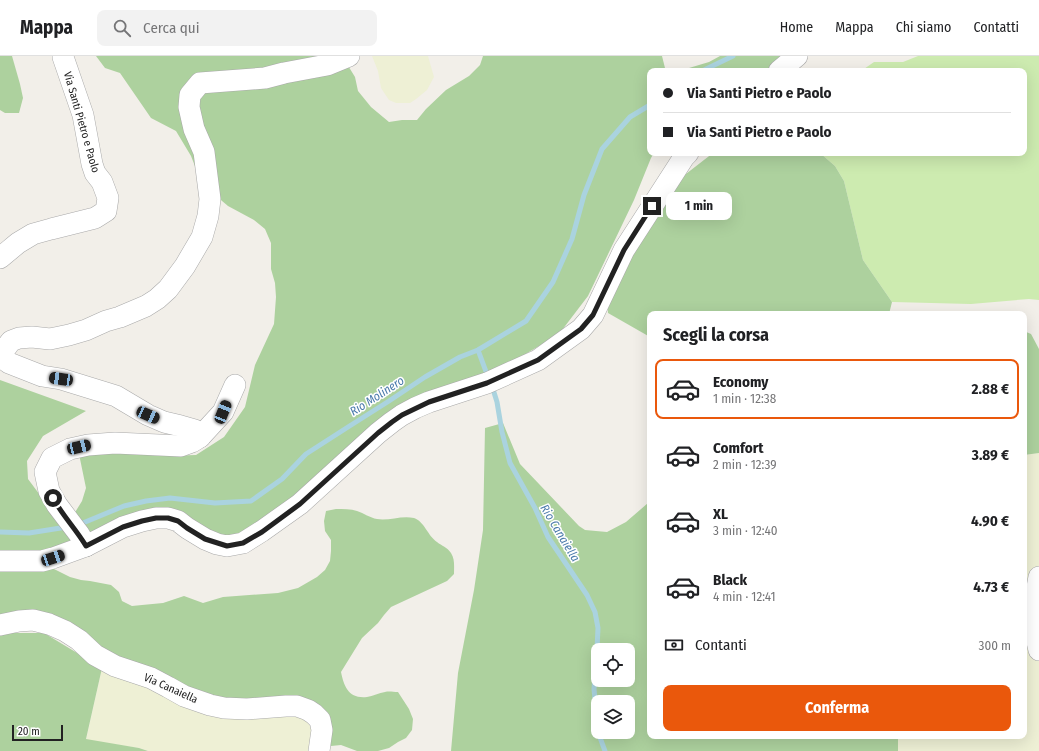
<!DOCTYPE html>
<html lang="it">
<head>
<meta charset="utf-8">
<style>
  body { margin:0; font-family:"Fira Sans Condensed",sans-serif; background:#f2f2f2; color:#202124; height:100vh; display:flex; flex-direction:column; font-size:15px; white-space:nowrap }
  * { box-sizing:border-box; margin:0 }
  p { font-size:13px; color:#757577 }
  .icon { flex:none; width:22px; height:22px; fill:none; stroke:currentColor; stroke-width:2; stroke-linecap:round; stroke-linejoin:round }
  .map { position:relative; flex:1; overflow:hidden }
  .panel { position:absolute; left:647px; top:255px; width:380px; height:428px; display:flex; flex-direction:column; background:#fff; border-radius:8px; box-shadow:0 4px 16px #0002 }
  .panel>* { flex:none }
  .top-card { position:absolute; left:647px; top:12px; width:380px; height:88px; border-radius:8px; box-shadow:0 4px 16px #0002; display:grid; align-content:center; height:88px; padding:0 16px; background:#fff }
  .fabs { position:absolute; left:591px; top:587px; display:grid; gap:8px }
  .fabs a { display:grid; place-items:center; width:44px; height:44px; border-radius:8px; background:#fff; box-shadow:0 4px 16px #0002; font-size:20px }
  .scale { position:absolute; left:12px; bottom:10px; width:51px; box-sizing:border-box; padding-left:4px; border:2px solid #222; border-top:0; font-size:11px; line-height:14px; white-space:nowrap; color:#222; -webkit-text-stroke:3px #fff; paint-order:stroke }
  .end { position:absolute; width:18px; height:18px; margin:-9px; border:5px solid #222; background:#fff; box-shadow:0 0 0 2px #fff }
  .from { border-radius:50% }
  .bubble { position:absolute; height:28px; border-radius:8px; background:#fff; box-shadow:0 4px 16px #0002; font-size:13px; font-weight:700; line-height:28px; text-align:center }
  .car { position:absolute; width:12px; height:24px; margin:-12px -6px; border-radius:5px; box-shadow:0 0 3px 1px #0007; background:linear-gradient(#222 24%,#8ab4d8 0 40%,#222 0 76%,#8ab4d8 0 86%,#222 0) }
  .top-card b { display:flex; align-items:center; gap:14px; height:38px; font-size:15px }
  .top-card b+b { border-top:1px solid #e0e0e0 }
  .top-card i { width:10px; height:10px; background:#202124 }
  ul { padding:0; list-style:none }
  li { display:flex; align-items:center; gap:12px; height:60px; margin:0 8px 6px; padding:0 8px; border:2px solid transparent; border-radius:8px }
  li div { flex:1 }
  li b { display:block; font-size:15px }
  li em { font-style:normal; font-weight:700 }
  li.current { border-color:#ea580c }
  li>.icon { width:36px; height:36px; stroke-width:1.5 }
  h2 { padding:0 16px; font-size:18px; line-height:48px }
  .pay { display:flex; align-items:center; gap:10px; height:44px; padding:0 16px; font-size:15px }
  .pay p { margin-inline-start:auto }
  .cta { display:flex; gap:8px; margin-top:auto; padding:8px 16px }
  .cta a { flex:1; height:46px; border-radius:8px; background:#ea580c; color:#fff; font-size:16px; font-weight:700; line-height:46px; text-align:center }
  header { display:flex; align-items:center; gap:24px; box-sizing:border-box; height:56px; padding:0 20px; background:#fff; border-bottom:1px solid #e0e0e0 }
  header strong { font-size:19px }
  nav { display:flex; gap:22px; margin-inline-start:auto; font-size:14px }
  .search { width:280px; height:36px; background:#f2f2f2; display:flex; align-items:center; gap:10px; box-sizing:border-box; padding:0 14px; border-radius:8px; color:#757577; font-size:15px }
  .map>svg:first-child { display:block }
  .farmland { fill:#eef0d5 }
  .grass { fill:#cdebb0 }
  .forest { fill:#add19e; fill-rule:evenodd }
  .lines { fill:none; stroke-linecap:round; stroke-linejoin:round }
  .stream { stroke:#aad3df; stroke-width:5 }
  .minor-casing { stroke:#a9a9a9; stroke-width:22 }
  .minor { stroke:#fff; stroke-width:21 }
  .route { stroke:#222; stroke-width:5 }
  .labels { text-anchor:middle; stroke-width:3; stroke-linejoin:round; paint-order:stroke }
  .street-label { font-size:11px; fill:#222; stroke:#fff }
  .water-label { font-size:12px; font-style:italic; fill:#4a7aab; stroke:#fff }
</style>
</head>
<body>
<header>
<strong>Mappa</strong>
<div class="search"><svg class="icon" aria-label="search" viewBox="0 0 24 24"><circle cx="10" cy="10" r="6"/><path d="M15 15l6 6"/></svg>Cerca qui</div>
<nav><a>Home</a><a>Mappa</a><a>Chi siamo</a><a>Contatti</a></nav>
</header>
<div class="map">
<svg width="1039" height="695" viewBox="0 0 1039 695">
  <rect width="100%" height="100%" fill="#f2efe9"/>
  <g class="farmland">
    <polygon points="372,0 428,0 434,21 427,34 416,43 410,47 396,47 389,44 381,32 378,15"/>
    <polygon points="1039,397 1039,695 898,695 898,680 1024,680 1024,399"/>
    <polygon points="102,612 306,662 314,673 312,695 148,695 139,692 86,684"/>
  </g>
  <polygon class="grass" points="918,0 1039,0 1039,244 1029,243 971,248 892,246 863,204 844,125 835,110 820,97 1024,97 1024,15 861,15 874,6 903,6"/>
  <g class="forest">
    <polygon points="0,0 12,0 20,28 23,42 19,57 5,57 0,54"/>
    <polygon points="96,0 345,0 347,8 355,21 358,35 371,51 389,66 402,64 417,64 426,53 446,34 469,20 480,9 483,0 662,0 665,12 678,15 650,15 650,97 654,97 651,102 634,144 588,240 559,278 507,309 430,336 292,442 266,463 240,477 220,481 180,458 92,478 74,458 82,445 86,432 79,398 99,395 165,400 196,399 224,381 245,351 255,309 274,268 276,241 275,227 271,213 271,187 265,173 254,164 228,150 202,128 191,100 176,75 151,62 120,17 105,12"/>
    <polygon points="720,0 784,0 766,15 679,15 709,6"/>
    <polygon points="713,97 820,97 835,110 844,125 863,204 892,246 889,258 650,258 650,281 608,257 607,243 647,168 682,121"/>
    <polygon points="1024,275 1031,278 1039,293 1039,397 1024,399"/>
    <polygon points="0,324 86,355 43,380 27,405 28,423 75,486 38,496 0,500"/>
    <path d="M 503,367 L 520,408 L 579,470 L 585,474 L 607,476 L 626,466 L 648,447 L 650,441 L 650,680 L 898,680 L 898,695 L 451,695 L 458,617 L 474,534 L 483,474 L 485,372 ZM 598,594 L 628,594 L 628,624 L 598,624 ZM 598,646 L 628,646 L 628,676 L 598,676 Z"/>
    <path d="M 336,453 C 343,453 351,453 357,455 C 364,457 370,462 377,463 C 389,465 402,459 414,462 C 424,465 428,480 437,486 C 442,490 447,491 451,497 C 455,503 454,511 454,518 L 447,525 L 391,551 L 384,559 L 378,567 L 362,582 L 341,616 C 344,631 349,643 367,641 C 373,640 379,637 385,636 C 389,635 393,636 398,636 L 409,653 L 413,663 L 412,674 L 406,682 L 398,686 L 389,692 L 378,695 L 357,695 L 341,689 L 331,690 L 327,665 L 229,649 L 124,607 L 82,579 L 0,565 L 0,512 L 52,512 L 70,521 L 81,524 L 90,525 L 111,529 L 119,536 L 122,545 L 132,550 L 142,549 L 163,547 L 184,540 L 203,547 L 223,541 L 278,537 L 298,532 L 317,521 L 325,514 L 330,505 L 331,495 L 331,484 L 325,475 L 324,465 L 326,455 Z"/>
    <polygon points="0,577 44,577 102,612 86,683 139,692 148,695 0,695"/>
  </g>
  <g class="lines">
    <g class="stream">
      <polyline points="702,15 733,0"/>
      <polyline points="478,294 488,321"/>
      <polyline points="492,330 497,346 502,376 510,407 535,452 548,481 587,539 595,556 598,572 597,593 594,633 598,674"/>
      <polyline points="78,469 124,450 146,445 170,442 215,447 251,445 282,423 306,398 348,371 389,345 425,321 460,301 478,294 526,265 553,226 572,183 584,139 602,93 630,61 650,49"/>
      <polyline points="0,476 29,477 67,471"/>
      <polyline points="598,676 605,695"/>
    </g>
    <defs>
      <g id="minor">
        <polyline points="779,15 797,0"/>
        <polyline points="0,202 18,187 33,178 51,173 95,162 106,155 108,142 102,126 95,117 92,108 83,59 63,1"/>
        <polyline points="0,301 2,302 9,307 42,320 61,323 116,340 148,359 164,366 181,370 195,374 200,381"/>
        <polyline points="2,302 5,293 11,285 19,282 32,281 50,283 69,279 86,274 106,265 120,261 146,250 157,243 168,233 185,210 202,181 208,160 210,143 204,96 194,73 189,51 190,39 200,27 265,22 284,17 327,9 349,0"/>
        <polyline points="86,490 79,478 57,449 49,435 45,416 52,402 70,393 88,389 115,387 181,390 192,386 200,381 223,356 235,329"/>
        <polyline points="0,505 42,505 53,502 86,490 123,471 142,465 156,462 168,462 178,465 187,472 205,483 217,488 227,490 243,487 262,475 300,448 378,377 392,366 402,359 415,352 429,346 487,327 538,304 581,273 593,259 624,194 684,101 688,97"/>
        <polyline points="1039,521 1035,542 1033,569 1039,594"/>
        <polyline points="0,569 19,565 33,564 49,568 65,575 79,584 95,599 115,610 151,622 168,631 184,640 210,649 224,652 247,653 286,650 297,650 308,654 314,658 320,664 322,674 319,695"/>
      </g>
    </defs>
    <use href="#minor" class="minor-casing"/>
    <use href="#minor" class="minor"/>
  </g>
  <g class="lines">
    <path class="route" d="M 53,442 C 62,459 76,473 86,490 L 123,471 L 142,465 L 156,462 L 168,462 L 178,465 L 187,472 L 205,483 L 227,490 L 243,487 L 262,476 L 300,448 L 378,377 L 392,366 L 402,359 L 429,346 L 487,327 L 538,304 L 581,273 L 593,259 L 624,194 L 652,150"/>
  </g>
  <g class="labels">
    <g class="street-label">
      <text transform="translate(82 66) rotate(74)" y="4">Via Santi Pietro e Paolo</text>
      <text transform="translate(171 632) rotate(24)" y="4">Via Canaiella</text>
    </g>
    <g class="water-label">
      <text transform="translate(377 340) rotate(-33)" y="4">Rio Molinero</text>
      <text transform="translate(560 477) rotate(59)" y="4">Rio Canaiella</text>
    </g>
  </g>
</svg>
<div class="fabs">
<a><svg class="icon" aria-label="locate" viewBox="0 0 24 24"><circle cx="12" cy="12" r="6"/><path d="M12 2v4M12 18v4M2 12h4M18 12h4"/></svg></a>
<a><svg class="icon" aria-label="layers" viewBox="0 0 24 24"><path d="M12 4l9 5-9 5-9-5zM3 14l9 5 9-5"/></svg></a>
</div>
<div class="scale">20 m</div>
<i class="end from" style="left:53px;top:442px"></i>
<i class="end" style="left:652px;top:150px"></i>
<div class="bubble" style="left:666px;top:136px;width:66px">1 min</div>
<i class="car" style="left:61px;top:323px;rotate:278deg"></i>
<i class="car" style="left:223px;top:356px;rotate:22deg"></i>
<i class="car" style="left:148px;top:359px;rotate:114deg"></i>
<i class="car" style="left:79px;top:391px;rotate:77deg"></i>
<i class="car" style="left:53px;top:502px;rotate:72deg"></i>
<div class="top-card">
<b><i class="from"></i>Via Santi Pietro e Paolo</b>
<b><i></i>Via Santi Pietro e Paolo</b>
</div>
<section class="panel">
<h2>Scegli la corsa</h2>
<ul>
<li class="current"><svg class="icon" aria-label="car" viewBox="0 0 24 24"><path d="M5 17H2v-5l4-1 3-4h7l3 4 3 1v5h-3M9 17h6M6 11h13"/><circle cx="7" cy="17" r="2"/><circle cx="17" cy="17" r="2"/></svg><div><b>Economy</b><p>1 min · 12:38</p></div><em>2.88 €</em></li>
<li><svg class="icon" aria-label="car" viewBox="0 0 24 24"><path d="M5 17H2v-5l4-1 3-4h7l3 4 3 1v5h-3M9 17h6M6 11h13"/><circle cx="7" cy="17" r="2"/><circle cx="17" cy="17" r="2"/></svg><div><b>Comfort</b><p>2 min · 12:39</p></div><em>3.89 €</em></li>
<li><svg class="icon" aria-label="car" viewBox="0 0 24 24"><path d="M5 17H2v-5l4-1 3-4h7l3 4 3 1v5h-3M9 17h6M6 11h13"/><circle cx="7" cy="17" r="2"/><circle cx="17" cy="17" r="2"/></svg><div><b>XL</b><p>3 min · 12:40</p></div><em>4.90 €</em></li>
<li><svg class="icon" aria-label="car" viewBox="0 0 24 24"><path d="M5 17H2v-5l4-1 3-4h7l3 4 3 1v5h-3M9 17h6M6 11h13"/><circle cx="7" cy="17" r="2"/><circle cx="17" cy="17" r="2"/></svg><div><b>Black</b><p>4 min · 12:41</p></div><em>4.73 €</em></li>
</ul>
<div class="pay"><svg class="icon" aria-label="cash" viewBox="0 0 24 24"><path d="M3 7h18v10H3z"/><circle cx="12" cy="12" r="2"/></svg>Contanti<p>300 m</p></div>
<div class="cta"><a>Conferma</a></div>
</section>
</div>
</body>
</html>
